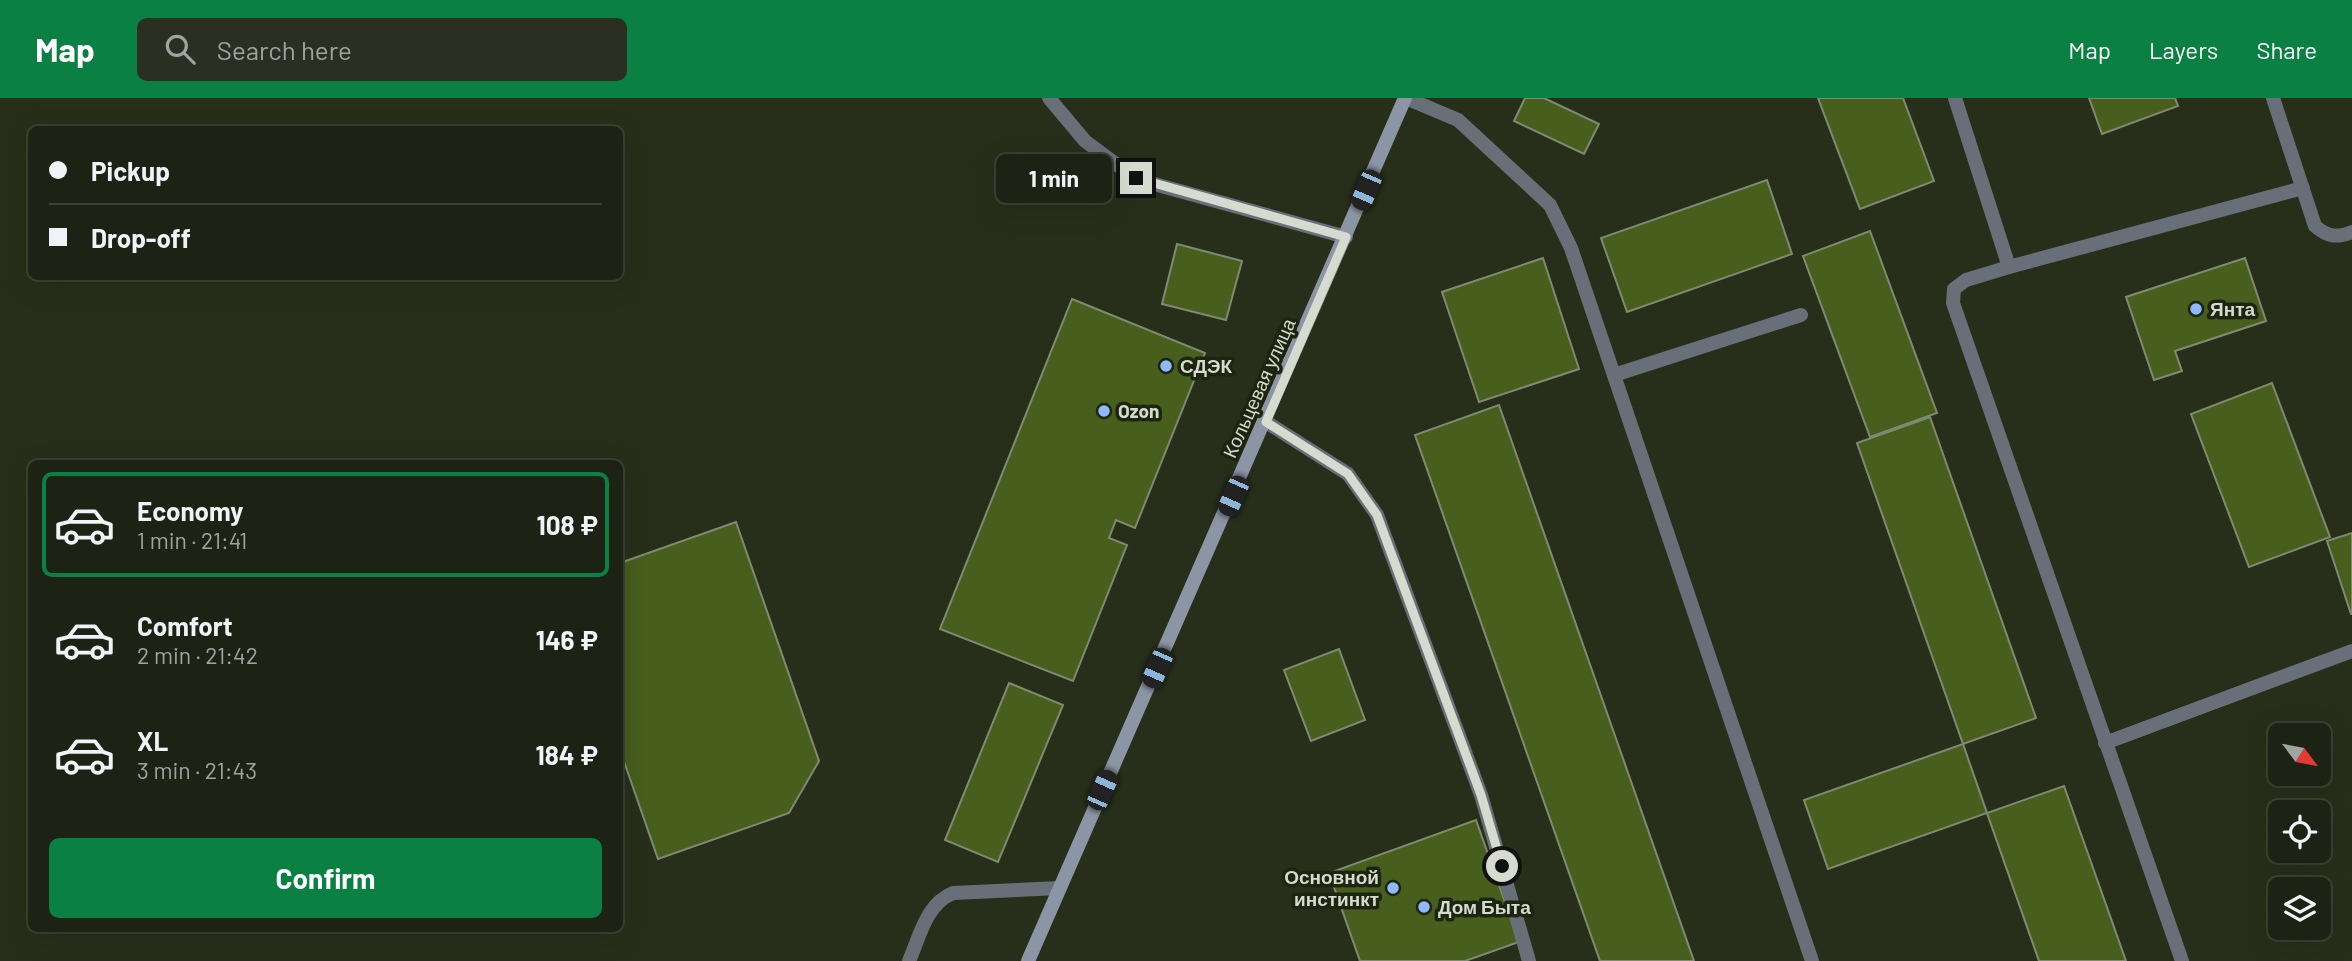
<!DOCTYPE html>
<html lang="en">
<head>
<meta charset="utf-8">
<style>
  body { margin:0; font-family:Barlow,sans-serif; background:#2a2f22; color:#f1f3f6; height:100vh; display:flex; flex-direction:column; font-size:26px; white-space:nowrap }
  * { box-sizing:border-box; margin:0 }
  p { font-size:23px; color:#a0a4a0 }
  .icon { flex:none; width:38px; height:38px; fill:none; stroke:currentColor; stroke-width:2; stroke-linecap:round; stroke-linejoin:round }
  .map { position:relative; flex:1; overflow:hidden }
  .details { position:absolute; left:28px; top:362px; width:595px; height:472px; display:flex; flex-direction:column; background:#1d2314; border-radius:10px; box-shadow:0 7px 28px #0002,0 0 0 2px #3b4034 }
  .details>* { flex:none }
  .hud { position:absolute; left:28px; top:28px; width:595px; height:154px; border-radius:10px; box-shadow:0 7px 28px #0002,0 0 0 2px #3b4034; display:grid; align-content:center; height:154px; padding:0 21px; background:#1d2314 }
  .needle { width:46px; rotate:122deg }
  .buttons { position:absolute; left:2268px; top:625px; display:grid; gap:14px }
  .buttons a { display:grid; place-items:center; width:63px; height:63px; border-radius:10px; background:#1d2314; box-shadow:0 7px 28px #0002,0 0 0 2px #3b4034; font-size:35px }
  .end { position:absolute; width:32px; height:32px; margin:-16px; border:9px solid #d5dbce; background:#111; box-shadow:0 0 0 4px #111 }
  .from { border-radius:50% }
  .bubble { position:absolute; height:49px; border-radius:10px; background:#1d2314; box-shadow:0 7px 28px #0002,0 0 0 2px #3b4034; font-size:23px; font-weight:700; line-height:49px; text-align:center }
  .car { position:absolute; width:21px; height:42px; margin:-21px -10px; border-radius:9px; box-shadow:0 0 5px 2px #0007; background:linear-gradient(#222 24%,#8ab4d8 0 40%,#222 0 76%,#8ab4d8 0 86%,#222 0) }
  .hud b { display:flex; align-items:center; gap:24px; height:66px; font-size:26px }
  .hud b+b { border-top:2px solid #3b4034 }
  .hud i { width:18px; height:18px; background:#f1f3f6 }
  ul { padding:12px 0 0; list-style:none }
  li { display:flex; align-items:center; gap:21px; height:105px; margin:0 14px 10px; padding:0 7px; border:4px solid transparent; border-radius:10px }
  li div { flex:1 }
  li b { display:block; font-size:26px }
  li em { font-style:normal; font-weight:700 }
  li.on { border-color:#0b8043 }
  li>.icon { width:63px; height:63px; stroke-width:1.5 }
  .primary-button { display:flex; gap:14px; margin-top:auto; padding:14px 21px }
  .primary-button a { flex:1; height:80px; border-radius:10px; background:#0b8043; color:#fff; font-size:28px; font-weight:700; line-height:80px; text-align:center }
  header { display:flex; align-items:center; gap:42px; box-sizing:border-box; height:98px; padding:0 35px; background:#0b8043; color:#fff }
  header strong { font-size:33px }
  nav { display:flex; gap:38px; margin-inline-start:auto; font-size:24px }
  .search { width:490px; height:63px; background:#2a2f22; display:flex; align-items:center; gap:18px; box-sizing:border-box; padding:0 24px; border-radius:10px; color:#a0a4a0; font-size:26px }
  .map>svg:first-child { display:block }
  .building { fill:#475e1d; stroke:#808a72; stroke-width:2 }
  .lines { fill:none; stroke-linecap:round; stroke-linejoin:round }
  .lane { stroke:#696f79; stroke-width:14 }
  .secondary { stroke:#8c95a5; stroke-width:14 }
  .route { stroke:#d5dbce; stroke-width:9 }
  .poi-dot { fill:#90b8fd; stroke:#1d2511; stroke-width:2.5 }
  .labels { text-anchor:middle; stroke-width:7; stroke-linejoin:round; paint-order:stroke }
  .poi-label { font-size:19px; font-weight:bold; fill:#d5dbce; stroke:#1d2511; text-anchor:start }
  .street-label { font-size:19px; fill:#d5dbce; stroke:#1d2511 }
</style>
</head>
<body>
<header>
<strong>Map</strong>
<div class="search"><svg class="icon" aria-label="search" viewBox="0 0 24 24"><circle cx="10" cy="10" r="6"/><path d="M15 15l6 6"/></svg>Search here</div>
<nav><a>Map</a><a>Layers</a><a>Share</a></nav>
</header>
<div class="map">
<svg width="2352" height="863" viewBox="0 0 2352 863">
  <rect width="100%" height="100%" fill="#272f1a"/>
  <g class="building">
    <polygon points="1525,0 1544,0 1599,26 1584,56 1514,23"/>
    <polygon points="1818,0 1903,0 1934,83 1860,111"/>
    <polygon points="2089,0 2175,0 2178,8 2102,36"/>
    <polygon points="1767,82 1792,156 1627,214 1601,140"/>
    <polygon points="1870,133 1937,315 1870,339 1803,158"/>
    <polygon points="1177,146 1242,163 1226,222 1162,206"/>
    <polygon points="1543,160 1579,271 1479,304 1442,194"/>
    <polygon points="2245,160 2266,223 2175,253 2182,273 2154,282 2126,199"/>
    <polygon points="1072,201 1205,255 1135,430 1116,422 1109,440 1127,447 1073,583 940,531"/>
    <polygon points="2272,285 2330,439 2249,469 2191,316"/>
    <polygon points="1499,307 1694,863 1600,863 1415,337"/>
    <polygon points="1930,319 2036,620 1963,646 1857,345"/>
    <polygon points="736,424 819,663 789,715 658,761 620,652 620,465"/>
    <polygon points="2352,435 2352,516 2351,516 2327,443"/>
    <polygon points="1339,551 1365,622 1311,643 1284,572"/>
    <polygon points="1009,585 1063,607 998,764 945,742"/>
    <polygon points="1963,646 1987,715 1828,771 1804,702"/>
    <polygon points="2064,688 2126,863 2039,863 1987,715"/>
    <polygon points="1476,722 1519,844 1465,863 1360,863 1329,775"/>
  </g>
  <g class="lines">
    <g class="lane">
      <polyline points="1049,0 1085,43 1136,81 1346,139"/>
      <polyline points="1406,0 1458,22 1550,107 1571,150 1812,863"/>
      <polyline points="1955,0 2009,169 1966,182 1954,191 1953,205 2182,863"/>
      <path d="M 2273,0 L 2315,128 C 2328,139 2336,140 2352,134"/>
      <polyline points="2009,169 2303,90"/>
      <polyline points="1614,277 1801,217"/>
      <polyline points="1266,324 1348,376 1377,417 1481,697 1529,863"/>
      <polyline points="2105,645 2352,553"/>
      <path d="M 909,863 C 920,838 926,806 953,795 L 1059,790"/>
    </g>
    <polyline class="secondary" points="1028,863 1405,0"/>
  </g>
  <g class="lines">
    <polyline class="route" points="1136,80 1346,139 1266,324 1348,376 1377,417 1481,697 1502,768"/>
  </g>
  <g class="poi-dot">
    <circle cx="2196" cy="211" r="7"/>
    <circle cx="1166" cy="268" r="7"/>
    <circle cx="1104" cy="313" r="7"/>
    <circle cx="1393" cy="790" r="7"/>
    <circle cx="1424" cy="809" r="7"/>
  </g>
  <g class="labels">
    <g class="poi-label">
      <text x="2210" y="218">Янта</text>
      <text x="1180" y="275">СДЭК</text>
      <text x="1118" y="320">Ozon</text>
      <text x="1379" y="786" text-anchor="end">Основной<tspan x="1379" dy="22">инстинкт</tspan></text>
      <text x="1438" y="816">Дом Быта</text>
    </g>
    <g class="street-label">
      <text transform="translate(1259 290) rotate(-66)" y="7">Кольцевая улица</text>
    </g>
  </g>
</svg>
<div class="buttons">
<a><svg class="needle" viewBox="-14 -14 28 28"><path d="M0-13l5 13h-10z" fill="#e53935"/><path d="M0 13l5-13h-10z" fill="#a0a4a0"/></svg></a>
<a><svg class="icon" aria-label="locate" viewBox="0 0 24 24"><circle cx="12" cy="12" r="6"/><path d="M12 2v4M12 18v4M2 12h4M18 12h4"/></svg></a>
<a><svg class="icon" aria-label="layers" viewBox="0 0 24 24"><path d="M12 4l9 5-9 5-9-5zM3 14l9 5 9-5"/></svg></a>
</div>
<i class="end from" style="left:1502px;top:768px"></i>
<i class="end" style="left:1136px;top:80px"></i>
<div class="bubble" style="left:996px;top:56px;width:116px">1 min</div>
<i class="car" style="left:1366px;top:92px;rotate:203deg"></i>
<i class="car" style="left:1233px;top:398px;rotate:204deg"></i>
<i class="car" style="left:1157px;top:570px;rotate:204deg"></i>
<i class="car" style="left:1102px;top:692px;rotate:24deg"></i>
<div class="hud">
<b><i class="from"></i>Pickup</b>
<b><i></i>Drop-off</b>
</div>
<section class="details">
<ul>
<li class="on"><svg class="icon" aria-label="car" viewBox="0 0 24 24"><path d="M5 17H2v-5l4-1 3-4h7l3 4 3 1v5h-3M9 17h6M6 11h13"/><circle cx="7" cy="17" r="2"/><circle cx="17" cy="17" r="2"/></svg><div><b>Economy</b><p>1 min · 21:41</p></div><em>108 ₽</em></li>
<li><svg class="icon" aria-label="car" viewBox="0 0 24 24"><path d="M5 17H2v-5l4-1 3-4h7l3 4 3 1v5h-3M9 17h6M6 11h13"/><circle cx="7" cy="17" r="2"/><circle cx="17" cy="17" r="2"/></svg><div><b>Comfort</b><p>2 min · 21:42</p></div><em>146 ₽</em></li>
<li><svg class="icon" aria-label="car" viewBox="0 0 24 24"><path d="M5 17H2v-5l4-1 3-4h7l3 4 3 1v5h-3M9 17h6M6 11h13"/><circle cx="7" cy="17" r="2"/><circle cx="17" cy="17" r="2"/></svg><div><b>XL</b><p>3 min · 21:43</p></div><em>184 ₽</em></li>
</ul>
<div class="primary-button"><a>Confirm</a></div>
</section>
</div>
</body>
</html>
